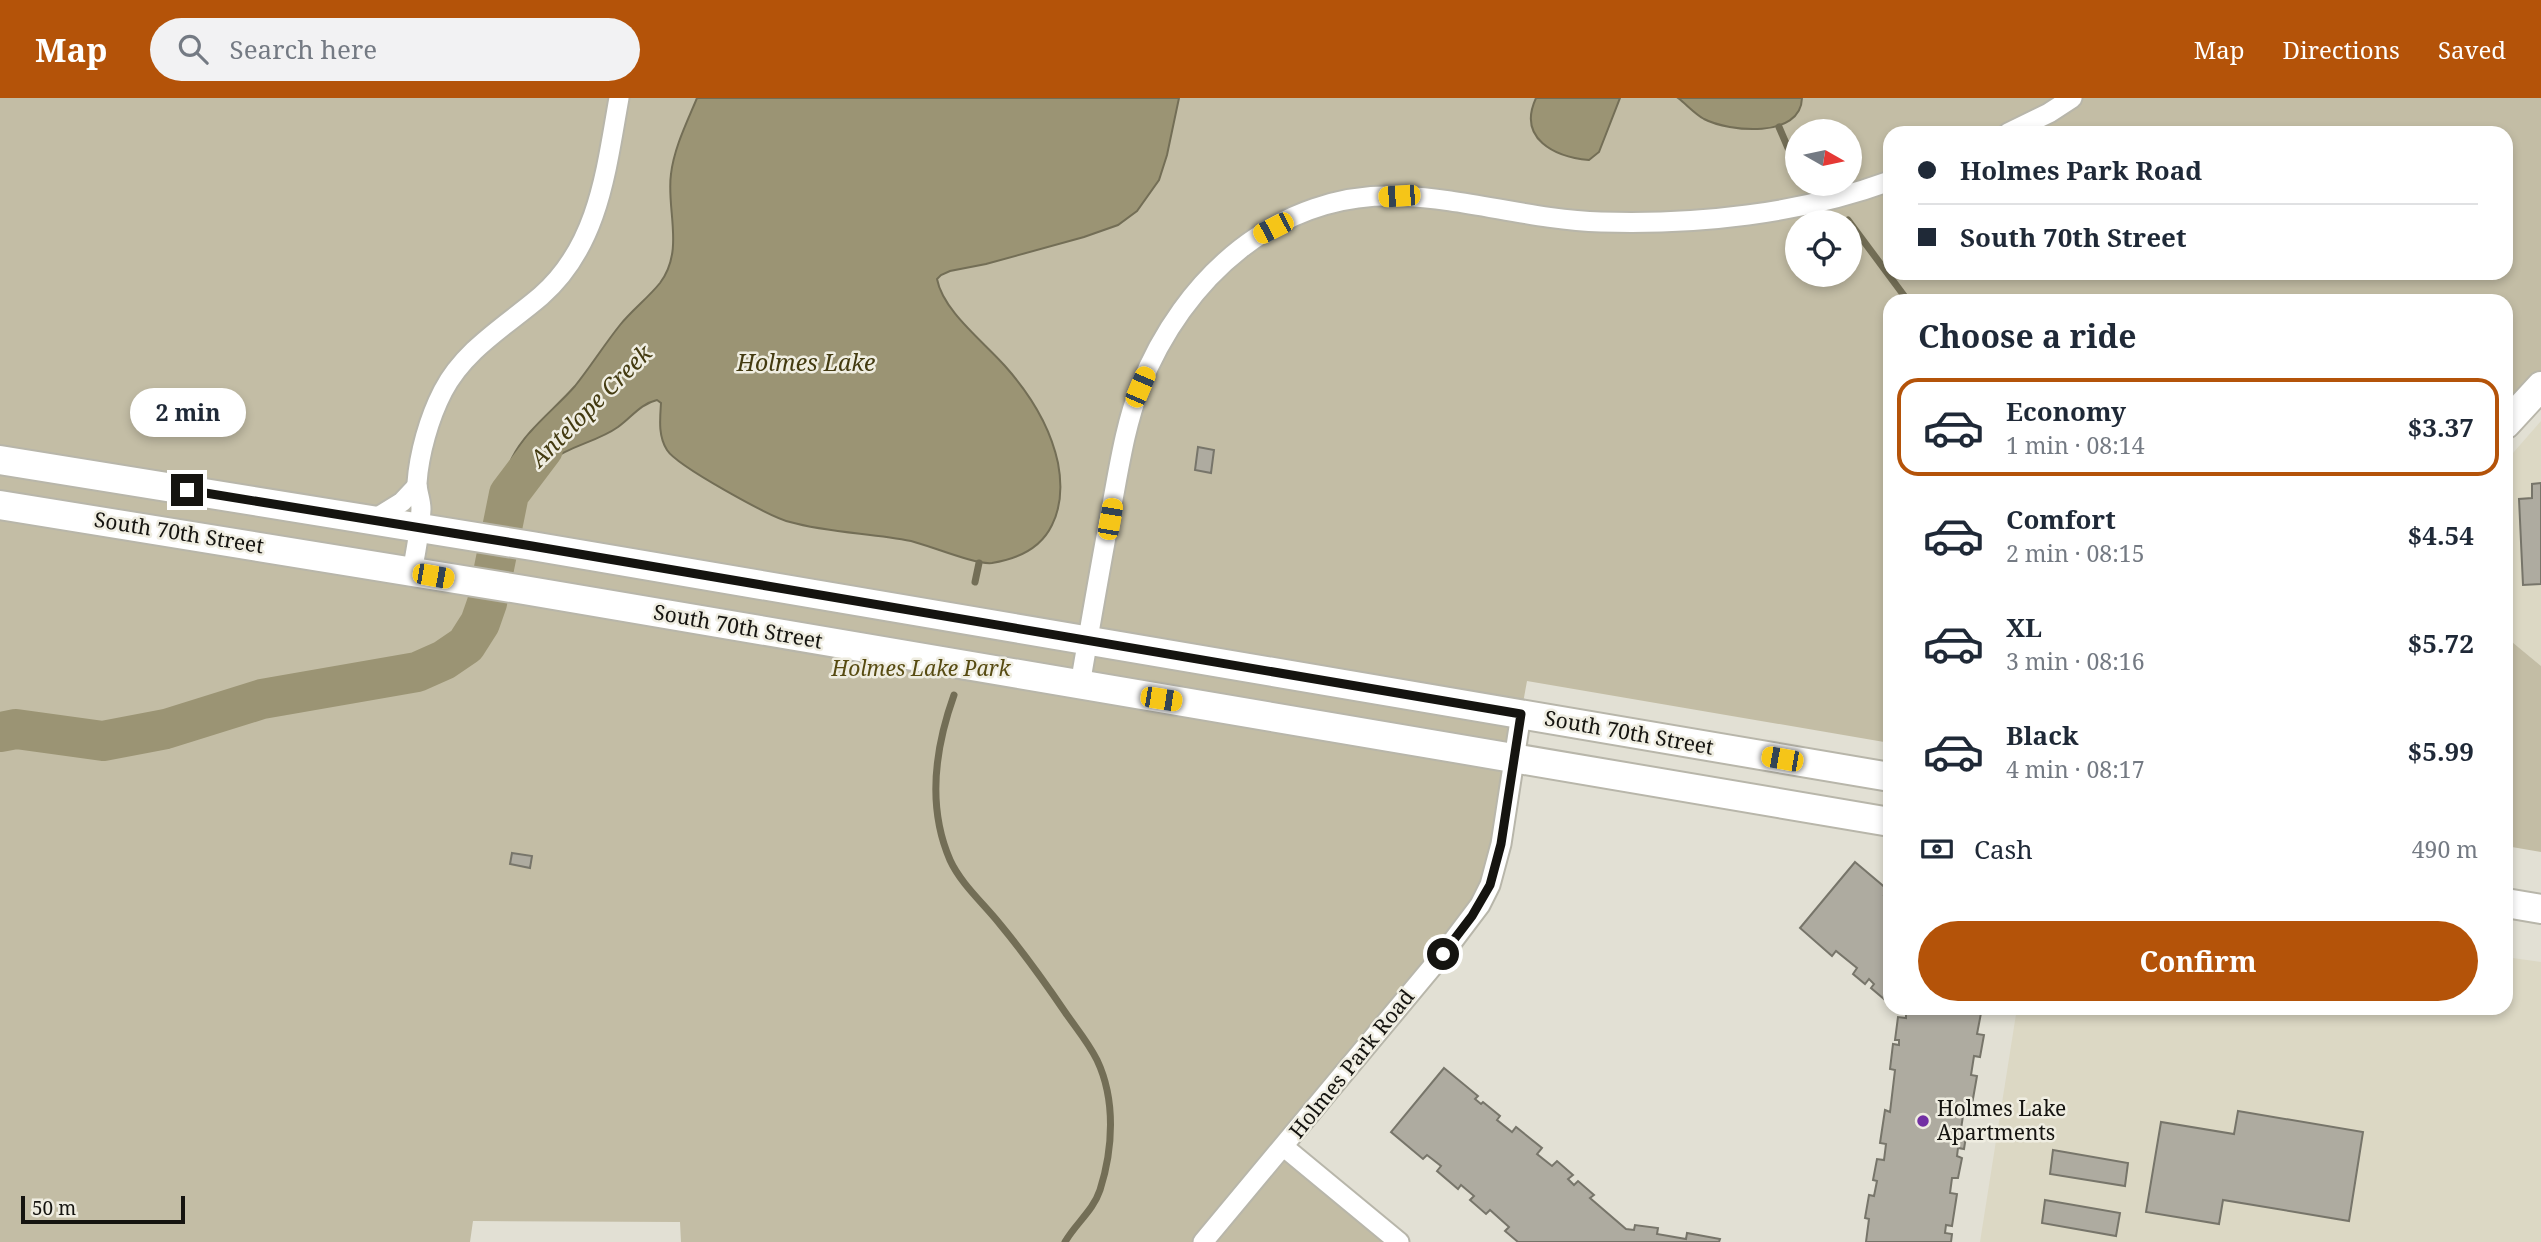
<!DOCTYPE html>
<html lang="en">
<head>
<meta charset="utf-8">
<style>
  body { margin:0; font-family:"Noto Serif",serif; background:#f2f2f3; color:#1f2937; height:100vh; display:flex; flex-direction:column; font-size:26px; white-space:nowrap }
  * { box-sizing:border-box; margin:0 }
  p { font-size:23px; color:#747a83 }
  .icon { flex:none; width:38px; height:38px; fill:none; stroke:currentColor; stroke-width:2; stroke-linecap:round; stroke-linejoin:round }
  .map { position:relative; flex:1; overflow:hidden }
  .drawer { position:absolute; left:1883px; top:196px; width:630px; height:721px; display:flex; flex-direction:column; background:#fff; border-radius:21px; box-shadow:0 4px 10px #0003 }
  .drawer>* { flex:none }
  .guide { position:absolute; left:1883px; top:28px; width:630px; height:154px; border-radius:21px; box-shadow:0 4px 10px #0003; display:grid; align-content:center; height:154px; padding:0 35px; background:#fff }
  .needle { width:46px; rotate:99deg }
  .fabs { position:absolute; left:1785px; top:21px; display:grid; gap:14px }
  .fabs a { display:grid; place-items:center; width:77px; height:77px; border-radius:50%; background:#fff; box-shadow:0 4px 10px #0003; font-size:35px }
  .scale { position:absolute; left:21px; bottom:18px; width:164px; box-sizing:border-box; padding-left:7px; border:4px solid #151410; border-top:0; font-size:19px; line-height:24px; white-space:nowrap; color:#151410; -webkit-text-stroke:5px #efede1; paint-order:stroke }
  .end { position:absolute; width:32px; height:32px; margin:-16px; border:9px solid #151410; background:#fff; box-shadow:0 0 0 4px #fff }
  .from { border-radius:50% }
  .bubble { position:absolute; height:49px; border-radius:24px; background:#fff; box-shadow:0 4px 10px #0003; font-size:23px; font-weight:700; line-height:49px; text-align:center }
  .car { position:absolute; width:21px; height:42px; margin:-21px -10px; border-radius:9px; box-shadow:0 0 5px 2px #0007; background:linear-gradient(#f5c518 24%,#345 0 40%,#f5c518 0 76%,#345 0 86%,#f5c518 0) }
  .guide b { display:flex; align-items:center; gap:24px; height:66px; font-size:26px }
  .guide b+b { border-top:2px solid #e0e1e3 }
  .guide i { width:18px; height:18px; background:#1f2937 }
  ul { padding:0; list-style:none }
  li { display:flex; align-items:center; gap:21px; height:98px; margin:0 14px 10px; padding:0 21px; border:4px solid transparent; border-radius:21px }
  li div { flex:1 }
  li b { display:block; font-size:26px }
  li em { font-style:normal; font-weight:700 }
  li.active { border-color:#b45309 }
  li>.icon { width:63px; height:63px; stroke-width:1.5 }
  h2 { padding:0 35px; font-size:32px; line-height:84px }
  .pay { display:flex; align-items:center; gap:18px; height:77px; padding:0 35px; font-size:26px }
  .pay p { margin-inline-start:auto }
  .cta { display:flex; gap:14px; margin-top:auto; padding:14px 35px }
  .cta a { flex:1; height:80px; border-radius:42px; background:#b45309; color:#fff; font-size:28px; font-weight:700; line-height:80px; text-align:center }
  header { display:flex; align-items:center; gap:42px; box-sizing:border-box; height:98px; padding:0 35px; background:#b45309; color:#fff }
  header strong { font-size:33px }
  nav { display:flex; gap:38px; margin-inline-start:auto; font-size:24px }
  .search { width:490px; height:63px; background:#f2f2f3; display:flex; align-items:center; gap:18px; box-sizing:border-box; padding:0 24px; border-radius:38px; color:#747a83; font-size:26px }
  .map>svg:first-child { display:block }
  .built { fill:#dcd8c4 }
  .green { fill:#c3bda5; fill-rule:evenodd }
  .water { fill:#9b9474; stroke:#736e56; stroke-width:2 }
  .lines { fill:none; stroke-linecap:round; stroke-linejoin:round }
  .stream { stroke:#736e56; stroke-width:7 }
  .river { stroke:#9b9474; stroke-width:40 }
  .building { fill:#aeaba0; stroke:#77756a; stroke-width:2 }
  .minor-casing { stroke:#b8b6aa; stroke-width:23 }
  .secondary-casing { stroke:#b8b6aa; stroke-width:32 }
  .minor { stroke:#fff; stroke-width:19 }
  .secondary { stroke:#fff; stroke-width:28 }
  .route { stroke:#151410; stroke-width:9 }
  .poi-dot { fill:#722fa3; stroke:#efede1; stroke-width:2.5 }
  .labels { text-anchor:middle; stroke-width:5; stroke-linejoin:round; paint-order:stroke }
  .street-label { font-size:21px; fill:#151410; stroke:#efede1 }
  .park-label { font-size:21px; font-style:italic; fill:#574b12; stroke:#efede1 }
  .poi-label { font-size:21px; fill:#151410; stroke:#efede1; text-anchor:start }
  .water-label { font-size:23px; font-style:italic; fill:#433a10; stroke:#efede1 }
</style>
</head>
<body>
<header>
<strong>Map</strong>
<div class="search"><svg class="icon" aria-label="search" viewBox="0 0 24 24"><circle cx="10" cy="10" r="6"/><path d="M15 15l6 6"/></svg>Search here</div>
<nav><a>Map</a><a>Directions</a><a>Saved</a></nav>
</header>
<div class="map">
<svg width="2541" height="1144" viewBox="0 0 2541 1144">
  <rect width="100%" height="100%" fill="#e2e0d4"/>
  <g class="built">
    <polygon points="2541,323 2541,568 2506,539 2506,363"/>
    <polygon points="2506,859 2541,864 2541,1144 1980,1144 2017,910 2506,910"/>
  </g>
  <g class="green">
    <path d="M 0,0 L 2541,0 L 2541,288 L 2506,326 L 2506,203 L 1890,203 L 1890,645 L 1527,583 L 1490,787 L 1284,1049 L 1399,1144 L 681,1144 L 680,1124 L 473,1123 L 470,1144 L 0,1144 ZM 1797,33 L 1850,33 L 1850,86 L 1797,86 ZM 1890,35 L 2506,35 L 2506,175 L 1890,175 ZM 1797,124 L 1850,124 L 1850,177 L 1797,177 Z"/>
    <polygon points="2506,539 2541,568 2541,754 2506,748"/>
  </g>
  <g class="water">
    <path d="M 697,0 L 1179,0 L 1167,57 L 1159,82 L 1137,113 L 1118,127 L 1084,139 L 986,166 L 950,173 L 941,177 L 937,181 C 943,213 984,244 1005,268 C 1030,296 1050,327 1058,365 C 1062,386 1062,407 1052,427 C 1041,450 1017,461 992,465 C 976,467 931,448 911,443 C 871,435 829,435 790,424 C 770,419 677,368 667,352 C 658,338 660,321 661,305 L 657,302 C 640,306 632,319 618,329 C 597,344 571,347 550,363 C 533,377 533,389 509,396 C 504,385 507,371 512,360 C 526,332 555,311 575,288 C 591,268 604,247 620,227 C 632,212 648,200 660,185 C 685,152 666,111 671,76 C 674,50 687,24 697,0 Z"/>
    <path d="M 1536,0 L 1620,0 L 1599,54 L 1589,62 C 1555,59 1517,41 1536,0 Z"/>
    <path d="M 1678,0 L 1802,0 C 1801,41 1729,34 1704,21 C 1695,16 1686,6 1678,0 Z"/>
  </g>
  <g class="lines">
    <g class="stream">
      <polyline points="1779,29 1788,50"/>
      <polyline points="1848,122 1908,203"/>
      <polyline points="975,484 979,465"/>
      <path d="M 954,597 C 935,650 927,709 950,762 C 961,786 983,805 999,825 C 1023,854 1044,883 1065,914 C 1076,930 1088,944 1097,962 C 1116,1002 1113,1051 1100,1092 C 1093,1113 1076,1125 1065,1144"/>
    </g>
    <polyline class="river" points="0,634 16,631 103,643 166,631 262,601 417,574 444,562 466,547 480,525 487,505 509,396 543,351"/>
  </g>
  <g class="building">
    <polygon points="1198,349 1214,352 1211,375 1195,372"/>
    <polygon points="2541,385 2541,486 2523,487 2519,401 2532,400 2532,386"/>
    <polygon points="512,755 532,758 530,770 510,766"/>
    <polygon points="1855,764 1888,792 1884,797 1890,802 1890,899 1887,897 1884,901 1871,890 1874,886 1869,881 1865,886 1853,876 1857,870 1836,853 1832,858 1800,830"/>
    <polygon points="1903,910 1988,910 1982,910 1977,936 1984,937 1980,959 1974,958 1971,977 1977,978 1971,1012 1964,1011 1961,1031 1967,1032 1964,1051 1958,1050 1957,1058 1962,1060 1958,1080 1952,1080 1950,1095 1957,1096 1952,1128 1946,1127 1945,1135 1952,1136 1951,1144 1866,1144 1869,1121 1865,1120 1869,1097 1874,1098 1877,1083 1873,1082 1877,1061 1884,1062 1886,1046 1880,1045 1885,1012 1890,1014 1895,972 1890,971 1893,946 1899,947 1899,942 1895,942 1898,919 1906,920 1906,913"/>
    <polygon points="1444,970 1478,998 1475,1001 1481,1006 1483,1004 1500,1018 1497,1022 1512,1034 1516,1029 1542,1050 1537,1056 1552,1068 1557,1063 1573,1077 1568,1081 1574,1087 1578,1083 1594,1097 1590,1100 1626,1131 1634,1132 1635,1127 1658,1130 1657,1136 1686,1141 1687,1135 1720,1141 1719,1144 1518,1144 1505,1133 1509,1129 1490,1112 1486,1116 1470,1102 1474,1098 1461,1087 1458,1091 1437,1073 1441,1068 1427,1057 1423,1061 1391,1034"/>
    <polygon points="2238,1013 2363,1034 2349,1123 2223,1102 2219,1126 2146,1114 2161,1024 2234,1036"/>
    <polygon points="2053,1052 2128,1065 2125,1088 2050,1076"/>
    <polygon points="2045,1102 2120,1115 2116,1138 2042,1125"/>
  </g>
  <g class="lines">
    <defs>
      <g id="minor">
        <polyline points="2008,35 2049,15 2072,0"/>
        <polyline points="373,422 402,404 417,388"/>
        <path d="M 412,474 C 416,453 420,433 421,411 C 421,402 417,394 417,385 C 419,356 429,320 443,293 C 465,251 506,228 541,198 C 599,147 606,72 619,0"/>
        <path d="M 1080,587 C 1090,529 1100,470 1111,412 C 1119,370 1125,328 1140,289 C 1183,180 1278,93 1401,98 C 1468,101 1534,122 1601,124 C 1697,127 1800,116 1890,83"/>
        <polyline points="1284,1049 1399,1144"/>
        <polyline points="1203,1144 1443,856 1480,807 1490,787 1501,746 1521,616"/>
      </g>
      <g id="secondary">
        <polyline points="2506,326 2541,288"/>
        <polyline points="0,362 532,448 1890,679"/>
        <polyline points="0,407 524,492 1890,724"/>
        <polyline points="2506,805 2541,811"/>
      </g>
    </defs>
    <use href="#minor" class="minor-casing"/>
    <use href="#secondary" class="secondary-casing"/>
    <use href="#minor" class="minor"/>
    <use href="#secondary" class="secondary"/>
  </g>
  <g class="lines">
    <polyline class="route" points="187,392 532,448 1521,616 1501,746 1490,787 1472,818 1443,856"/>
  </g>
  <circle class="poi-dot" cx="1923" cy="1023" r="7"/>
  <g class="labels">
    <g class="street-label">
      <text transform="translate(179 435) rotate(9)" y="7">South 70th Street</text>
      <text transform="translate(738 529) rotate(10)" y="7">South 70th Street</text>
      <text transform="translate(1629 635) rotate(10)" y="7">South 70th Street</text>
      <text transform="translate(1352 966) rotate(-51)" y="7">Holmes Park Road</text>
    </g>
    <g class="park-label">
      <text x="921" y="578">Holmes Lake Park</text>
    </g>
    <g class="poi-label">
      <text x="1937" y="1018">Holmes Lake<tspan x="1937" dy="24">Apartments</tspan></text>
    </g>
    <g class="water-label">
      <text x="806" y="273">Holmes Lake</text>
      <text transform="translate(591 308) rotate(-45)" y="8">Antelope Creek</text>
    </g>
  </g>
</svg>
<div class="fabs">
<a><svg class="needle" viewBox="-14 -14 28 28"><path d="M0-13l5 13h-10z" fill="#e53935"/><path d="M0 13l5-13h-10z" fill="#747a83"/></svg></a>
<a><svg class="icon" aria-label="locate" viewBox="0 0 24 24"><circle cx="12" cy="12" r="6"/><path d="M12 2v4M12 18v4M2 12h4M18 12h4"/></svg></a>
</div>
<div class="scale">50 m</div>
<i class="end from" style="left:1443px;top:856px"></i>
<i class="end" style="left:187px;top:392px"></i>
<div class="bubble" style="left:130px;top:290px;width:116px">2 min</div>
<i class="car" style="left:1399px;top:98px;rotate:266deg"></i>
<i class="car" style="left:1273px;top:130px;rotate:243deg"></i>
<i class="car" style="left:1140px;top:289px;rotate:23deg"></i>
<i class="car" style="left:1110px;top:421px;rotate:10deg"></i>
<i class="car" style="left:433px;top:478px;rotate:100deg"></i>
<i class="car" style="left:1161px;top:601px;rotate:99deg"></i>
<i class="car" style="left:1782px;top:661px;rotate:280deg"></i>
<div class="guide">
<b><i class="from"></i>Holmes Park Road</b>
<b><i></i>South 70th Street</b>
</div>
<section class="drawer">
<h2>Choose a ride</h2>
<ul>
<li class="active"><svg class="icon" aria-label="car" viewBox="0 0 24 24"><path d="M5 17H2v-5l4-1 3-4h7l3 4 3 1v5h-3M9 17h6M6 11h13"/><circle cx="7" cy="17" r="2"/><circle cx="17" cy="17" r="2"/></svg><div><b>Economy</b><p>1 min · 08:14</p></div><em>$3.37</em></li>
<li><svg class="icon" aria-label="car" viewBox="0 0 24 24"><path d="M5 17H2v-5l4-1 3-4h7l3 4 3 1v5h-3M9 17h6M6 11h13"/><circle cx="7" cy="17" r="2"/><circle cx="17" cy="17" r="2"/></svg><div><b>Comfort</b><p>2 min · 08:15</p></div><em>$4.54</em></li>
<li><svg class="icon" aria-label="car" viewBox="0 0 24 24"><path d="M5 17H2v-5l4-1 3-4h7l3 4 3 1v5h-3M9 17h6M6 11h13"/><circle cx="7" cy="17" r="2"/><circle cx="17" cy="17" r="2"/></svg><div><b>XL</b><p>3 min · 08:16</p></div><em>$5.72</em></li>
<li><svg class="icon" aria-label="car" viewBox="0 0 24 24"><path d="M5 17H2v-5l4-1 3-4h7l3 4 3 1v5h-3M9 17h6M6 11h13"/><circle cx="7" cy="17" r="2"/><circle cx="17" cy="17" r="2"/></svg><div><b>Black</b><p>4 min · 08:17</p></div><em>$5.99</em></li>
</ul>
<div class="pay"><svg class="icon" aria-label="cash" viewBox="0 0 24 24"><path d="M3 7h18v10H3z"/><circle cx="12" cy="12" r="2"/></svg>Cash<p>490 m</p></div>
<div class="cta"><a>Confirm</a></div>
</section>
</div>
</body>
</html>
